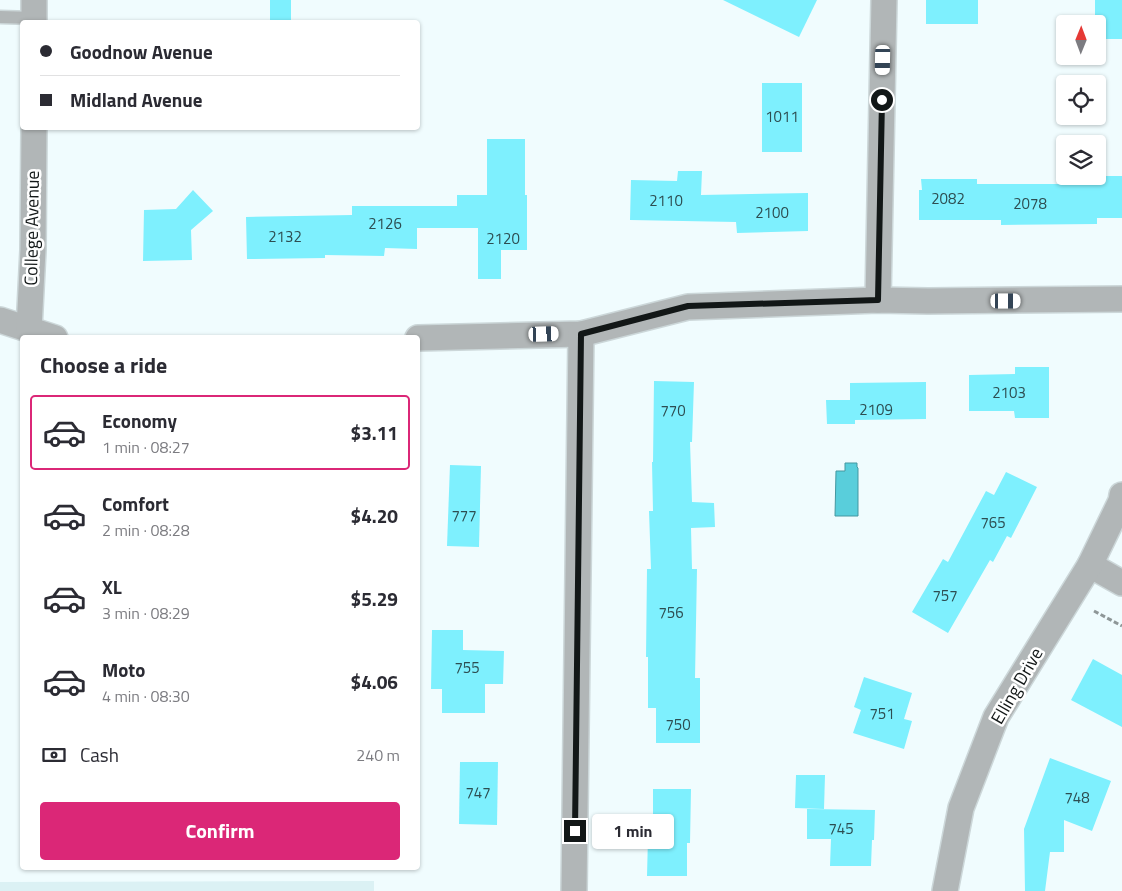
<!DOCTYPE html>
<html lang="en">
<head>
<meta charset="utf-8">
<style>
  body { margin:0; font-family:"Titillium Web",sans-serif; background:#f7f7f7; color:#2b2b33; height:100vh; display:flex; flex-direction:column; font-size:19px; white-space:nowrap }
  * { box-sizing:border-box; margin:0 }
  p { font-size:16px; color:#7c7c81 }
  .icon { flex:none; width:28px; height:28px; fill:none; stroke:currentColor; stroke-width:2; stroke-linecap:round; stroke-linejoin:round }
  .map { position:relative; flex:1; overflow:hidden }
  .details { position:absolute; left:20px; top:335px; width:400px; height:535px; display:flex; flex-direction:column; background:#fff; border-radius:5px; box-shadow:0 1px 4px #0004 }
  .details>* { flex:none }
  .guide { position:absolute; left:20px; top:20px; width:400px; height:110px; border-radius:5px; box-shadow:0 1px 4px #0004; display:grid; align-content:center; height:110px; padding:0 20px; background:#fff }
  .needle { width:32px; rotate:1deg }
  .buttons { position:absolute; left:1056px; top:15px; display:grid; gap:10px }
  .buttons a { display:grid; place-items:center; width:50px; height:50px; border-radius:5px; background:#fff; box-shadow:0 1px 4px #0004; font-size:25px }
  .end { position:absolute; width:22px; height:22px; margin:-11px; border:6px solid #121717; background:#fff; box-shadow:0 0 0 2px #fff }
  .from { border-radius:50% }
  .bubble { position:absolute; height:35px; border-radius:5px; background:#fff; box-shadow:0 1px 4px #0004; font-size:16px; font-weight:700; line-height:35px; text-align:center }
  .car { position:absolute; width:15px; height:30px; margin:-15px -8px; border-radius:6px; box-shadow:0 0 4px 1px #0007; background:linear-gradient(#fff 24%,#345 0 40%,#fff 0 76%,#345 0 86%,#fff 0) }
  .guide b { display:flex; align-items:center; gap:18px; height:48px; font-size:19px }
  .guide b+b { border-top:1px solid #e1e1e2 }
  .guide i { width:12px; height:12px; background:#2b2b33 }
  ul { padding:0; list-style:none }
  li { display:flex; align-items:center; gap:15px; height:75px; margin:0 10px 8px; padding:0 10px; border:2px solid transparent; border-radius:5px }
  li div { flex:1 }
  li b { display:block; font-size:19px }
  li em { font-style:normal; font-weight:700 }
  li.on { border-color:#db2777 }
  li>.icon { width:45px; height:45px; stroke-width:1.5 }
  h2 { padding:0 20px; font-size:22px; line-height:60px }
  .pay { display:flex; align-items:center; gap:12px; height:55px; padding:0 20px; font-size:19px }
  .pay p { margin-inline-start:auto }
  .action { display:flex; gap:10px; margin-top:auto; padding:10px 20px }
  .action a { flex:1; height:58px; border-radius:5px; background:#db2777; color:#fff; font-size:20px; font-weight:700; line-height:58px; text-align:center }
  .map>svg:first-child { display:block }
  .built { fill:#dbf1f4 }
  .water { fill:#59cedb; stroke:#4497a0 }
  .building { fill:#7ef0fe }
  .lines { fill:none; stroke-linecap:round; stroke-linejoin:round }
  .lane-casing { stroke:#ccd7d9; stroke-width:15 }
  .street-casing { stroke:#ccd7d9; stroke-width:28 }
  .path { stroke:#8e9798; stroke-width:3; stroke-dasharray:5 2.5; stroke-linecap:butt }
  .lane { stroke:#b1b6b7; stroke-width:12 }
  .street { stroke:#b1b6b7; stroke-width:25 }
  .route { stroke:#121717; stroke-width:6 }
  .labels { text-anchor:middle; stroke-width:5; stroke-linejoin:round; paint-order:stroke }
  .number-label { font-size:15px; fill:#2d4d51 }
  .street-label { font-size:18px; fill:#121717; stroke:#fff }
</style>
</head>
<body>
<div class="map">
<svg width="1122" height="891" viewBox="0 0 1122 891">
  <rect width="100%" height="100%" fill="#f0fcfe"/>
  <polygon class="built" points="374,881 374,891 0,891 0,882"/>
  <polygon class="water" points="845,463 857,463 857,467 858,468 858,516 835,516 836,471 845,471"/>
  <g class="building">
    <rect x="270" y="0" width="21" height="22"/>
    <polygon points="723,0 817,0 799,37"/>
    <rect x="926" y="0" width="52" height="24"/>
    <polygon points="1095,0 1122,0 1122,39 1098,39 1098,24 1095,24"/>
    <rect x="762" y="83" width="40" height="69"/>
    <polygon points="487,139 525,139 525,195 527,195 527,250 501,250 501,279 478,279 478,228 417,228 417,249 385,248 384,256 325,255 325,258 247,259 246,217 352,215 352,206 457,206 457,195 487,195"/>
    <polygon points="678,171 702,171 701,195 808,193 808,231 737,233 736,222 630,220 631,180 677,181"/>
    <polygon points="1078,176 1122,176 1122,218 1097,218 1097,224 1001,225 1001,220 919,220 919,190 922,190 921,179 977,179 977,184 1078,184"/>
    <polygon points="193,190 213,211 191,230 192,260 143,261 144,210 176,209"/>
    <polygon points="1015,367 1049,367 1049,418 1015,418 1014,411 969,411 969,375 1015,374"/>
    <polygon points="654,381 694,382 692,442 690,442 692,502 714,503 715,527 691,528 692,569 697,569 695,678 700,678 700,743 656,743 656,708 648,708 648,657 646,657 647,569 651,569 649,511 653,511 652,462 653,462"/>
    <polygon points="926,382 926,419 855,420 855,424 827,424 826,400 850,400 850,383"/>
    <polygon points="450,465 481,466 479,547 447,546"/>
    <polygon points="1006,472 1037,487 1011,538 1007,536 993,562 990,560 948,633 912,612 943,559 948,562 986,491 994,495"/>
    <polygon points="432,630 463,630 463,650 504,651 503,684 485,684 485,713 442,713 442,689 431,689"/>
    <polygon points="1093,659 1122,675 1122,727 1071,700"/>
    <polygon points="864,677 912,693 904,719 912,721 904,749 853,733 861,710 854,707"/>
    <polygon points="1050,758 1111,781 1092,831 1064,820 1064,852 1050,852 1045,891 1025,891 1024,829"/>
    <polygon points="460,762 498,762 497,825 459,824"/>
    <polygon points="796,775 825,775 824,809 795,808"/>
    <polygon points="653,789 691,789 690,843 687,843 687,876 647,876 648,837 653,837"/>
    <polygon points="807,809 875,810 874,840 872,840 871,866 830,866 831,839 807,839"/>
  </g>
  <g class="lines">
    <defs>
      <polyline id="lane" points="0,17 34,18"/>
      <g id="street">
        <polyline points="34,22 34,0"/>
        <polyline points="878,300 884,0"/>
        <polyline points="0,320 55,338"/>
        <polyline points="29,329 33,250 34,128"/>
        <polyline points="418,338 581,334 688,307 878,300 928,301 1122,299"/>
        <polyline points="1090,565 1122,583"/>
        <polyline points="574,891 581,334"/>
        <polyline points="945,891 961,808 996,717 1090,565 1121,501 1122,495"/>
      </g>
    </defs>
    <use href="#lane" class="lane-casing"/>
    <use href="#street" class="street-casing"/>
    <polyline class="path" points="1094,611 1122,626"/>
    <use href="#lane" class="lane"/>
    <use href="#street" class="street"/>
  </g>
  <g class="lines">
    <polyline class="route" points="575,831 581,334 688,306 878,300 882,100"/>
  </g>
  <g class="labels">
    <g class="number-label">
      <text x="782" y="122">1011</text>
      <text x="948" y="204">2082</text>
      <text x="666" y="206">2110</text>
      <text x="1030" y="209">2078</text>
      <text x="772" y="218">2100</text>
      <text x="385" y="229">2126</text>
      <text x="285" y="242">2132</text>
      <text x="503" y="244">2120</text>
      <text x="1009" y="398">2103</text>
      <text x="876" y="415">2109</text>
      <text x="673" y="416">770</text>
      <text x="464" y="521">777</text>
      <text x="993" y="528">765</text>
      <text x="945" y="601">757</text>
      <text x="671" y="618">756</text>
      <text x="467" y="673">755</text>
      <text x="882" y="719">751</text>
      <text x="678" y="730">750</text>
      <text x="478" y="798">747</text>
      <text x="1077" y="803">748</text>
      <text x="841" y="834">745</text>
    </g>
    <g class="street-label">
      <text transform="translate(32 228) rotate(-89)" y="6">College Avenue</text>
      <text transform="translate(1017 686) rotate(-60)" y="6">Elling Drive</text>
    </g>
  </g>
</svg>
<div class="buttons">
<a><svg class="needle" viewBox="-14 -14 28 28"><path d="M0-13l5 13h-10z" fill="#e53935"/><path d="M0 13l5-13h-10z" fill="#7c7c81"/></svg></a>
<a><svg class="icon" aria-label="locate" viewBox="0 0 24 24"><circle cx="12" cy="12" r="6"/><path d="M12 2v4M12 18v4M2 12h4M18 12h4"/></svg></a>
<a><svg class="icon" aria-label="layers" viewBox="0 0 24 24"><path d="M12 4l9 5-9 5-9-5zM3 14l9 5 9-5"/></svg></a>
</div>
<i class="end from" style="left:882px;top:100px"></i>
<i class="end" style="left:575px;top:831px"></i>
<div class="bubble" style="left:592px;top:814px;width:82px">1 min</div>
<i class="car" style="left:883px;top:60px;rotate:181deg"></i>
<i class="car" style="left:1006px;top:301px;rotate:90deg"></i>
<i class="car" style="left:544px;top:334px;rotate:88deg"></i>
<div class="guide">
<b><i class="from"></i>Goodnow Avenue</b>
<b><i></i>Midland Avenue</b>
</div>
<section class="details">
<h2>Choose a ride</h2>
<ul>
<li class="on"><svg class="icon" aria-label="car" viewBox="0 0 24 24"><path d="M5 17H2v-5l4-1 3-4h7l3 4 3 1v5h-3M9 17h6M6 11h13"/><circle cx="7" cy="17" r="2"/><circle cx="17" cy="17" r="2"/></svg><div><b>Economy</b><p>1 min · 08:27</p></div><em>$3.11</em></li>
<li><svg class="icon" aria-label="car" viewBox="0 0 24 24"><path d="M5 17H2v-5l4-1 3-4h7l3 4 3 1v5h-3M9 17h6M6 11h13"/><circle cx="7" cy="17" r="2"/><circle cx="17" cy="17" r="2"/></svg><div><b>Comfort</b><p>2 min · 08:28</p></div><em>$4.20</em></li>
<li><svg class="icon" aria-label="car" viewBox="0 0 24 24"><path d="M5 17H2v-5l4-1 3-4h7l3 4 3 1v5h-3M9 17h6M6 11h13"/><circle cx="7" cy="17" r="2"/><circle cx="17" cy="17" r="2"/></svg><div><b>XL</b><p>3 min · 08:29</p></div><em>$5.29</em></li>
<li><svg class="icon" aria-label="car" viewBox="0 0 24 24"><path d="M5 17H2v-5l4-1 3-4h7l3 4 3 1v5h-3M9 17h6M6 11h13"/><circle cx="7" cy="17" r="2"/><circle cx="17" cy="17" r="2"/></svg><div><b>Moto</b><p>4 min · 08:30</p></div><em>$4.06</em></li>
</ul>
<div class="pay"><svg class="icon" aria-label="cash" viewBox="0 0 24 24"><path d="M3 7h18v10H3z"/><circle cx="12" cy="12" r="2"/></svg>Cash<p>240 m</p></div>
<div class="action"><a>Confirm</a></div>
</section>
</div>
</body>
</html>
